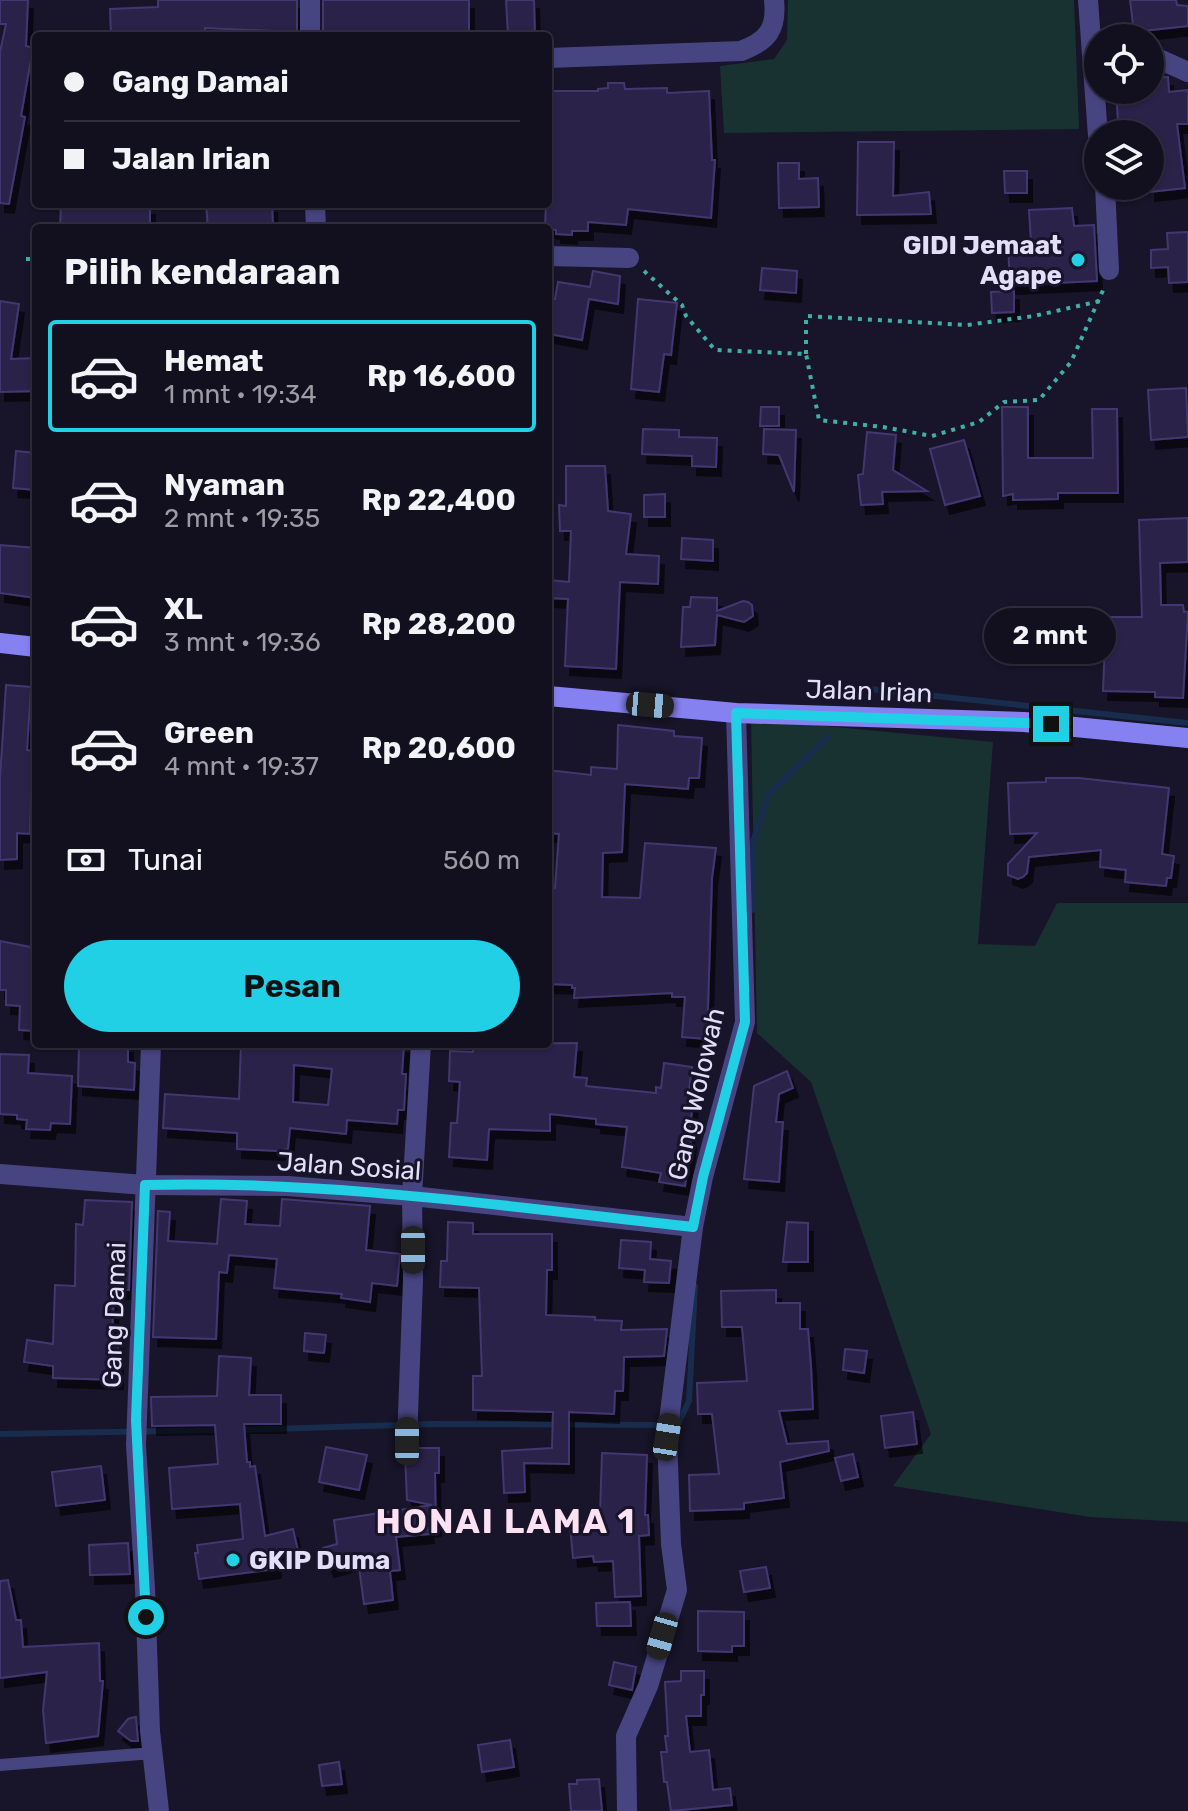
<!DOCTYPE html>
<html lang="id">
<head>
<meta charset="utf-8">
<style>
  body { margin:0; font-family:Rubik,sans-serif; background:#1b1828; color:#f1f3f6; height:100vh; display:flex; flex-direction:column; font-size:30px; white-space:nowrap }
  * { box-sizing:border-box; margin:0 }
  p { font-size:26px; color:#9c9ca4 }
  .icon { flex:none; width:44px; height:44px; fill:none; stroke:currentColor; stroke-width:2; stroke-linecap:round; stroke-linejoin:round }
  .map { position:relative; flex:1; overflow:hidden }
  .side { position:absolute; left:32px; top:224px; width:520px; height:824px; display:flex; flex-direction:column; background:#120f1f; border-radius:8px; box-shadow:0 2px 6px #0004,0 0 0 2px #312f3d }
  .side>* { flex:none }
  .top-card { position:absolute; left:32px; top:32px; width:520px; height:176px; border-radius:8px; box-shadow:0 2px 6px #0004,0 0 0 2px #312f3d; display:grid; align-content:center; height:176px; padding:0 32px; background:#120f1f }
  .controls { position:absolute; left:1084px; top:24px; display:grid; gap:16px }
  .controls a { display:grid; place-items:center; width:80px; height:80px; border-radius:50%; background:#120f1f; box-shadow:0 2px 6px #0004,0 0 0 2px #312f3d; font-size:40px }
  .end { position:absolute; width:36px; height:36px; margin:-18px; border:10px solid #21d0e5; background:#111; box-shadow:0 0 0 4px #111 }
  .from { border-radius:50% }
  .bubble { position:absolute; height:56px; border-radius:28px; background:#120f1f; box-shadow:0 2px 6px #0004,0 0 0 2px #312f3d; font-size:26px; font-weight:700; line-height:56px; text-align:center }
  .car { position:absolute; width:24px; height:48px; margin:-24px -12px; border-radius:10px; box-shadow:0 0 6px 2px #0007; background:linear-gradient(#222 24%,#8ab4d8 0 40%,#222 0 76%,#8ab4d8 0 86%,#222 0) }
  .top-card b { display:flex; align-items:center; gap:28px; height:76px; font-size:30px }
  .top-card b+b { border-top:2px solid #312f3d }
  .top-card i { width:20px; height:20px; background:#f1f3f6 }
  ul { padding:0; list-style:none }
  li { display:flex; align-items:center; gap:24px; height:112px; margin:0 16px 12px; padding:0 16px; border:4px solid transparent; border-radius:8px }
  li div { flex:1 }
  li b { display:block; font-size:30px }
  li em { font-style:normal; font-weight:700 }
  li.selected { border-color:#21d0e5 }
  li>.icon { width:72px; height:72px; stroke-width:1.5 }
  h2 { padding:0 32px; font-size:36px; line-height:96px }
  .pay { display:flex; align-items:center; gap:20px; height:88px; padding:0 32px; font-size:30px }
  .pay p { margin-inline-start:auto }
  .action { display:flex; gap:16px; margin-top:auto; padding:16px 32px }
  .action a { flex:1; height:92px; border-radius:48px; background:#21d0e5; color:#111; font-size:32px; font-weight:700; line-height:92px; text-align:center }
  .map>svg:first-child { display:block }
  .green { fill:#183231 }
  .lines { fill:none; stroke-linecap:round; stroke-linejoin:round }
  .stream { stroke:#182c4e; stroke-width:6 }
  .building { fill:#2a2248; stroke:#433771; stroke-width:2; fill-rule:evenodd; filter:url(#shadow) }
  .path { stroke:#3fafa9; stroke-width:4; stroke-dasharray:4 6; stroke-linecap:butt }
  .service { stroke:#474482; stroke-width:12 }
  .minor { stroke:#474482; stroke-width:20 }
  .secondary { stroke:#8581f0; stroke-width:20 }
  .route { stroke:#21d0e5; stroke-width:10 }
  .poi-dot { fill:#21d0e5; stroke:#181429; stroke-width:3 }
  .labels { text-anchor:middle; stroke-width:6; stroke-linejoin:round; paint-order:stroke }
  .poi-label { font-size:26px; font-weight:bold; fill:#e3dffb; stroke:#181429; text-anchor:end }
  .street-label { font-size:26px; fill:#e3dffb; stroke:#181429 }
  .district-label { font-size:34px; font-weight:bold; letter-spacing:2px; fill:#fbe1f2; stroke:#181429 }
</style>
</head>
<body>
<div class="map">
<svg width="1188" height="1811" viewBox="0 0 1188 1811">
  <defs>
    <filter id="shadow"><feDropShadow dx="5" dy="9" stdDeviation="0" flood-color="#0009"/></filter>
  </defs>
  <rect width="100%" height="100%" fill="#181429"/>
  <g class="green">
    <polygon points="788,0 1074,0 1079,129 724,133 720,66 774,59 787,40"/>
    <polygon points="751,719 993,742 978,944 1035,946 1057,903 1188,903 1188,1522 1090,1517 893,1486 931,1434 811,1082 757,1033"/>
  </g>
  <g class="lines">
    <g class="stream">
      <polyline points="870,689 1188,723"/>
      <polyline points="752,910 752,845 768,795 828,737"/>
      <polyline points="237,1430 432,1424 658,1425 679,1422 689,1401 695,1286"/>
      <polyline points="0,1434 222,1430"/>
    </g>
  </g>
  <g class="building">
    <polygon points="0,0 28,0 26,46 33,48 21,116 25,117 9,204 0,203 0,52 6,24 0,24"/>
    <polygon points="158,0 297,0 297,32 205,28 205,31 191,31 191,36 170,36 170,31 134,31 134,36 111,36 110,9 158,7"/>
    <polygon points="323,0 469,0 469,36 397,36 397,32 361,32 345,34 345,36 323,36"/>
    <polygon points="506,0 534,0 535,36 508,36"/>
    <polygon points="1130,0 1176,0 1177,5 1188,6 1188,26 1134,32"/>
    <polygon points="1168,77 1169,92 1188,90 1188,124 1177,124 1185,188 1150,192 1150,132 1135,133 1134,121 1118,122 1116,90 1150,90 1150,78"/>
    <polygon points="608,83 624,83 625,89 667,88 667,93 709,91 712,160 715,160 711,218 628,209 626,225 588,222 588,231 572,231 572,235 556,234 556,230 545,228 546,204 548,204 548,91 598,91 598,89 608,88"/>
    <polygon points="858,142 894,142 893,196 929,192 931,214 857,215"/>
    <polygon points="778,163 799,163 799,179 818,178 819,207 779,208"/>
    <polygon points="1004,171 1027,171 1027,193 1005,193"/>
    <polygon points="61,204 150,206 150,228 60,228"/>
    <polygon points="206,204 272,204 273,225 208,228"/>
    <polygon points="1072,208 1074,226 1094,225 1097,281 1010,285 1008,244 1031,243 1029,210"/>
    <polygon points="1188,232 1188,282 1169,283 1168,267 1151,268 1151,250 1168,249 1167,233"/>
    <polygon points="762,268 797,271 796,293 760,290"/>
    <polygon points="593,271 620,276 618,304 589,299 582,340 549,334 552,319 548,319 548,299 555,299 558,282 590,287"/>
    <polygon points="1014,291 1014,312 992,313 991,292"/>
    <polygon points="638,299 677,303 671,355 664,354 659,392 631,389"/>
    <polygon points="0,301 19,304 11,359 36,358 36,391 0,392"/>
    <polygon points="1186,388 1188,437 1151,440 1148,390"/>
    <polygon points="761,407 779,407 779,426 760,426"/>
    <polygon points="1002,407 1028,407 1028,458 1093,458 1092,409 1117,409 1118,493 1058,493 1058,499 1013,500 1013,494 1003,496"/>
    <polygon points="643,429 679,430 679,437 717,438 716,467 692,466 692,456 642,454"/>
    <polygon points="764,429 796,430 794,492 779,455 763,454"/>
    <polygon points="867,432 896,435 893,470 927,491 882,492 883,504 861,505 858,475 863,474"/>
    <polygon points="964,440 980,496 945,505 930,449"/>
    <polygon points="16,451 36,453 36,490 13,488"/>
    <polygon points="566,466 605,466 608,511 631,514 626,554 659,556 658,584 620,582 616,669 565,666 568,599 548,598 548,580 569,582 571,531 560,531 559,505 566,506"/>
    <polygon points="665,494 665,517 644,517 644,495"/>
    <polygon points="1188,518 1188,562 1160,563 1161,605 1183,605 1184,612 1188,612 1183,698 1155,697 1155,692 1103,691 1106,617 1142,617 1139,520"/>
    <polygon points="682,538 713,540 713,561 681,559"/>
    <polygon points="0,545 36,548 36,598 0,593"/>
    <polygon points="691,597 717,598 717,611 743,601 748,602 752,605 753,616 744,622 717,615 715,645 681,647 683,607 690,607"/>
    <polygon points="6,685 31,687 27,750 32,751 30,834 17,833 17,859 0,860 0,778"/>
    <polygon points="618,725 674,731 674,736 702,738 699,778 689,778 688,789 625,784 622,852 603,853 602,897 640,898 645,843 716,848 712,878 707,1039 682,1037 685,997 672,997 672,993 574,998 575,988 572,988 572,985 548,984 548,888 555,888 559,834 548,833 548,770 591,775 591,767 617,769"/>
    <polygon points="1046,778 1079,778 1169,788 1162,854 1174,856 1171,878 1167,878 1166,886 1125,882 1126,870 1100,867 1101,850 1029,857 1027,873 1023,877 1018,879 1008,875 1008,864 1037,833 1010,834 1008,783 1046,782"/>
    <polygon points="0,941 36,948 36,1031 19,1030 20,1006 6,1005 6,990 0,990"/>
    <polygon points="577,1043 574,1077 587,1078 586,1086 656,1093 656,1087 661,1088 664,1063 692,1067 689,1091 694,1091 689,1138 691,1139 685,1186 659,1182 661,1173 622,1167 627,1127 596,1124 596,1119 550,1114 550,1131 489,1129 487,1160 449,1157 451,1123 457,1123 460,1082 449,1081 450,1051 473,1052 473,1044"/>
    <polygon points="79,1044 128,1044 128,1062 135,1063 134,1090 78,1086"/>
    <path d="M 241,1044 L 404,1044 L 402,1074 L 406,1074 L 404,1110 L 398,1110 L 397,1124 L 347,1120 L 346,1134 L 290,1128 L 288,1149 L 278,1151 L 237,1149 L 237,1133 L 163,1128 L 165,1094 L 239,1099 ZM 294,1065 L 332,1069 L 328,1105 L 293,1102 Z"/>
    <polygon points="0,1054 29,1055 28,1073 72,1076 70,1124 51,1123 50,1130 26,1129 27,1120 17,1119 17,1115 0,1114"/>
    <polygon points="787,1071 793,1088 779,1094 776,1122 783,1122 779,1182 744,1179 754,1086"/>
    <polygon points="221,1199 247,1201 245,1224 280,1226 282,1199 370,1206 366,1250 400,1254 397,1286 372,1283 370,1302 341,1298 342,1294 274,1288 277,1259 229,1255 227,1273 219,1272 216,1339 153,1337 158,1211 170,1212 168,1241 217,1244"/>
    <polygon points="85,1200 132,1202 129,1290 114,1290 112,1340 118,1340 118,1380 53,1378 53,1366 24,1362 27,1340 53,1344 55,1285 75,1286 76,1224 83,1225"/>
    <polygon points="448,1222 473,1223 473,1234 552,1234 552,1270 547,1270 546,1315 595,1317 595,1320 622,1321 621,1330 667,1329 664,1356 624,1357 623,1391 615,1391 614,1414 569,1412 569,1464 524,1463 525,1492 504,1493 502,1451 552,1448 553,1412 473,1410 473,1376 482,1376 479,1288 440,1287 441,1261 447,1261"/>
    <polygon points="787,1222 808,1223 808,1262 783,1262"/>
    <polygon points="621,1240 651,1242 650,1259 671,1261 669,1283 644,1282 645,1270 619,1268"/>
    <polygon points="776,1290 776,1303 800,1303 800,1329 808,1329 811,1366 813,1409 779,1411 787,1444 828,1441 829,1451 780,1462 784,1498 744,1503 744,1509 690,1511 689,1475 719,1474 712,1414 698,1414 697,1383 747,1381 742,1327 722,1327 721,1291"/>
    <polygon points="305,1333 326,1335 324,1353 304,1351"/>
    <polygon points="845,1349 867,1351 864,1373 843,1370"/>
    <polygon points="219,1356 251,1358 249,1395 281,1395 281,1424 244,1424 247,1462 250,1462 250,1467 255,1466 265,1536 293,1529 298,1551 275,1557 276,1569 199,1579 195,1553 198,1553 197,1545 243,1539 240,1504 172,1509 169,1468 218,1464 215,1425 152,1426 151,1397 217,1396"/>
    <polygon points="913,1412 917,1444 885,1448 881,1416"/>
    <polygon points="326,1447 367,1455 359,1490 319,1482"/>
    <polygon points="418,1448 439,1448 439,1473 435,1473 436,1527 428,1528 429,1534 396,1537 400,1570 390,1571 393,1600 364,1604 358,1560 329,1568 323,1548 337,1544 334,1520 432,1505 407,1500 405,1454 412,1453"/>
    <polygon points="602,1453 647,1455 645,1515 648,1515 649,1535 639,1536 641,1596 615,1597 613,1561 594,1562 593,1556 573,1558 570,1526 590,1525 589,1514 600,1513"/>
    <polygon points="853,1454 858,1477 841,1481 835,1458"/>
    <polygon points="101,1466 105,1500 56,1506 52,1472"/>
    <polygon points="128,1543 130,1574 90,1575 89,1545"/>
    <polygon points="766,1567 770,1588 744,1592 740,1571"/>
    <polygon points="8,1580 16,1620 21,1620 23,1647 99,1643 100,1681 103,1681 98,1736 46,1743 43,1710 47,1672 0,1678 0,1581"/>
    <polygon points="630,1602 631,1626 597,1626 596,1603"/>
    <polygon points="698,1611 744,1612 744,1646 732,1646 732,1652 698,1651"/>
    <polygon points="614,1662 636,1667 632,1690 609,1685"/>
    <polygon points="681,1671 704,1671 704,1695 701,1695 701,1716 686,1716 690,1752 709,1750 713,1790 730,1788 732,1805 671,1811 667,1782 664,1782 661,1752 667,1752 665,1736 668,1736 665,1682 681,1681"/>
    <polygon points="135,1717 136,1717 138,1741 131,1741 118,1731 128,1719"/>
    <polygon points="510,1740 514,1767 482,1772 478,1745"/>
    <polygon points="339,1762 342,1784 322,1786 319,1765"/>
    <polygon points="599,1779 602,1811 571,1811 569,1784 577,1784 577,1780"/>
  </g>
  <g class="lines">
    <g class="path">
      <polyline points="26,259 36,259"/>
      <polyline points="644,271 682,305 686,316 715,350 806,354 819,420 883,427 932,436 979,422 1004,402 1039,400 1071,362 1104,288"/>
      <polyline points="806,354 806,316 967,325 1034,316 1100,301"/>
    </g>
    <polyline class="service" points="0,1765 153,1753"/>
    <g class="minor">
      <polyline points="1088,0 1098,136"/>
      <polyline points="310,36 310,0"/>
      <polyline points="1150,55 1188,72"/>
      <path d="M 548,58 L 741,51 C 768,41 777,29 774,0"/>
      <polyline points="1105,186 1109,270"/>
      <polyline points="315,204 316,228"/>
      <polyline points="548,256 629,258"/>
      <polyline points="151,1044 136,1445 145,1588 150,1731 159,1811"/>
      <polyline points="0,1174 145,1185 288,1186 412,1196 693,1227"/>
      <polyline points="407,1441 413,1280 412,1196 421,1044"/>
      <polyline points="627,1811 626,1736 648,1686 677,1590 671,1544 667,1437 693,1227 703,1177 745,1022 736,713"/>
    </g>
    <g class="secondary">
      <polyline points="0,643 36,647"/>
      <polyline points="548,696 736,713 1024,722 1188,738"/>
    </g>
  </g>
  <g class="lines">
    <path class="route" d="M 146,1617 L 136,1420 L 145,1185 C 328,1180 511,1207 693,1227 L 703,1177 L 745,1022 L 736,713 L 1051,724"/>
  </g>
  <g class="poi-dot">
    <circle cx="1078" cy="260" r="8"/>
    <circle cx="233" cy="1560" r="8"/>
  </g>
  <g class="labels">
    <g class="poi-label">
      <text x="1062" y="254">GIDI Jemaat<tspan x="1062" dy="30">Agape</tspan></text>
      <text x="249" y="1569" text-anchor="start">GKIP Duma</text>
    </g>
    <g class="street-label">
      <text transform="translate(869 691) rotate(2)" y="9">Jalan Irian</text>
      <text transform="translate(696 1094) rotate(-77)" y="9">Gang Wolowah</text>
      <text transform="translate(349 1166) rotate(4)" y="9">Jalan Sosial</text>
      <text transform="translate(114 1315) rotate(-88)" y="9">Gang Damai</text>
    </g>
    <g class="district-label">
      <text x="506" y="1533">HONAI LAMA 1</text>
    </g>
  </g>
</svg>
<div class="controls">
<a><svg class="icon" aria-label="locate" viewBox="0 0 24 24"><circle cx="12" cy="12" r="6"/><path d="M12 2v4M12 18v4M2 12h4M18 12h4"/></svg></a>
<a><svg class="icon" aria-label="layers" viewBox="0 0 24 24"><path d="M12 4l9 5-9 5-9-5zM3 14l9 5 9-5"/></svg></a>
</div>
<i class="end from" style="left:146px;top:1617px"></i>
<i class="end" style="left:1051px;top:724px"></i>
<div class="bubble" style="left:984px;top:608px;width:132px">2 mnt</div>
<i class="car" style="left:650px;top:705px;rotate:95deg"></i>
<i class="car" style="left:413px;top:1250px;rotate:180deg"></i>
<i class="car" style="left:667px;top:1437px;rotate:9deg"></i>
<i class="car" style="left:407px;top:1441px;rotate:0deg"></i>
<i class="car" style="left:662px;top:1636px;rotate:196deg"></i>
<div class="top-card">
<b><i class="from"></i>Gang Damai</b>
<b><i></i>Jalan Irian</b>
</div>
<section class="side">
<h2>Pilih kendaraan</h2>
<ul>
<li class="selected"><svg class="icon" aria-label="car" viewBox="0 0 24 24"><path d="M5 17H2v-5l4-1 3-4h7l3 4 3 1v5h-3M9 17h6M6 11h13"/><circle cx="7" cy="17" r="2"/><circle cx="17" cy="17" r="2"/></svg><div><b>Hemat</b><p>1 mnt · 19:34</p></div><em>Rp 16,600</em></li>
<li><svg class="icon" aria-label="car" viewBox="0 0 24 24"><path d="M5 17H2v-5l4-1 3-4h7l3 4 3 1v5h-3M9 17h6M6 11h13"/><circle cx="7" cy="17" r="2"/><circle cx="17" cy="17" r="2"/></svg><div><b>Nyaman</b><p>2 mnt · 19:35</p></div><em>Rp 22,400</em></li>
<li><svg class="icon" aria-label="car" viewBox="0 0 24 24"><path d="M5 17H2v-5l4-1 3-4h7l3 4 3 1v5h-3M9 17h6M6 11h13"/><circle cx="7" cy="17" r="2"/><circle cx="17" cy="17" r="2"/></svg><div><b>XL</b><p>3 mnt · 19:36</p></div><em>Rp 28,200</em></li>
<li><svg class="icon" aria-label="car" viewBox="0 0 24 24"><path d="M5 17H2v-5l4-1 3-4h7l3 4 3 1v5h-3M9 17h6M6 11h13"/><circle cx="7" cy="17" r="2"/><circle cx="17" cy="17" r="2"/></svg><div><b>Green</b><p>4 mnt · 19:37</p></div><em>Rp 20,600</em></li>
</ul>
<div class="pay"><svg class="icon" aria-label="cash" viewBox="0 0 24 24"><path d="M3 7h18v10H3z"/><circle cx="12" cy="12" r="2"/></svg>Tunai<p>560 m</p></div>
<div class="action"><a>Pesan</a></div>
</section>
</div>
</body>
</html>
